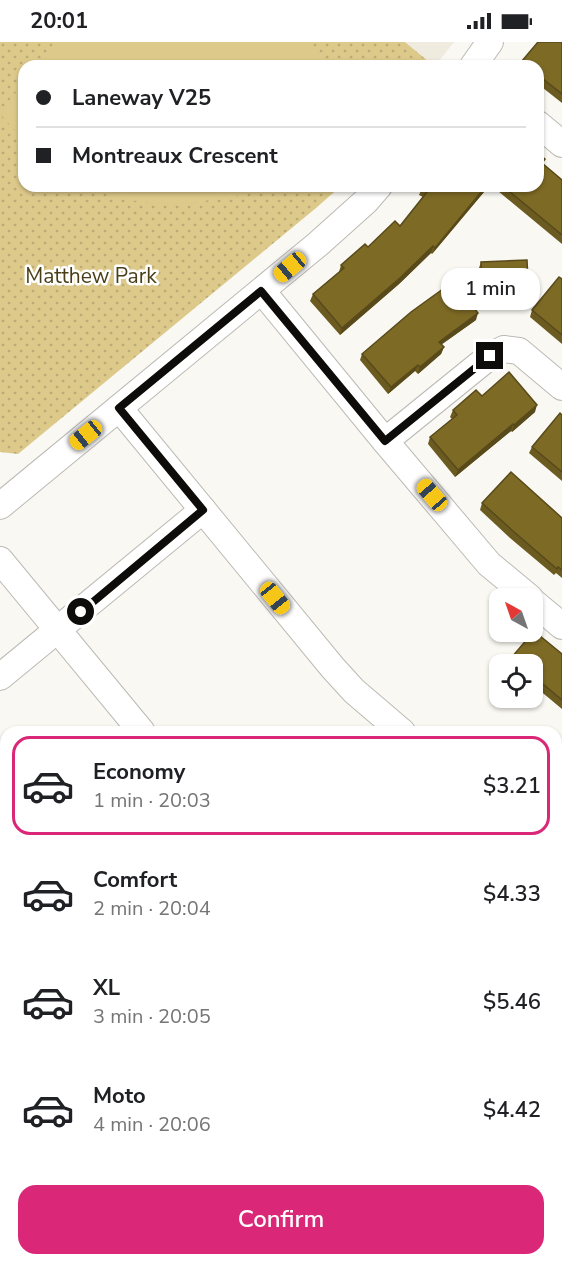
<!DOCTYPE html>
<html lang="en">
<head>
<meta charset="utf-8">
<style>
  body { margin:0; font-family:"Nunito Sans",sans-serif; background:#f2f2f2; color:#202124; height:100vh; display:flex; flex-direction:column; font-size:22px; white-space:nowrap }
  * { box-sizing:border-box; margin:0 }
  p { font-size:20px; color:#757577 }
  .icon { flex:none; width:33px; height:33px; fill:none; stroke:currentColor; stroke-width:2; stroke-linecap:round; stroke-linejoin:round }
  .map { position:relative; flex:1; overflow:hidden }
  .drawer { position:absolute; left:0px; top:684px; width:562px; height:540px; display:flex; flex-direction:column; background:#fff; border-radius:18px 18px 0 0; box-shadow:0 2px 4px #0004 }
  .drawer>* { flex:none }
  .hud { position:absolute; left:18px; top:18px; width:526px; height:132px; border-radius:18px; box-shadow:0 2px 4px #0004; display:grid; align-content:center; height:132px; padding:0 18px; background:#fff }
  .needle { width:39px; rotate:320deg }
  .fabs { position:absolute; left:489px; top:546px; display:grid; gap:12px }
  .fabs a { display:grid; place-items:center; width:54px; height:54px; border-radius:12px; background:#fff; box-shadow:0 2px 4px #0004; font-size:30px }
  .end { position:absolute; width:27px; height:27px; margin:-14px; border:8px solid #0d0c0b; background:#fff; box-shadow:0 0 0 3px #fff }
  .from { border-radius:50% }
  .bubble { position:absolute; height:42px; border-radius:18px; background:#fff; box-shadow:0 2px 4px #0004; font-size:20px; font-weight:600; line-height:42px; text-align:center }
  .car { position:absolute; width:18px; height:36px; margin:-18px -9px; border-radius:8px; box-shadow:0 0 4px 2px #0007; background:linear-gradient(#f5c518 24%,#345 0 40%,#f5c518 0 76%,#345 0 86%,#f5c518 0) }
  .hud b { display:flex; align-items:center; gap:21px; height:57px; font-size:22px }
  .hud b+b { border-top:2px solid #e0e0e0 }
  .hud i { width:15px; height:15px; background:#202124 }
  ul { padding:10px 0 0; list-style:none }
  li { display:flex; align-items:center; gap:18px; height:99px; margin:0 12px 9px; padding:0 6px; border:3px solid transparent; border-radius:18px }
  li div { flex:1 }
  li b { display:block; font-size:22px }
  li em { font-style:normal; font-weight:600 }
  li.selected { border-color:#db2777 }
  li>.icon { width:54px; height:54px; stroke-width:1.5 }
  .button { display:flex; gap:12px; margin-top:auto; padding:12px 18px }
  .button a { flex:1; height:69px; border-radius:18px; background:#db2777; color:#fff; font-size:24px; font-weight:600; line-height:69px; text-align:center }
  .status { display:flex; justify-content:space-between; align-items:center; height:42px; padding:0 30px; background:#fff; direction:ltr }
  .status svg { height:16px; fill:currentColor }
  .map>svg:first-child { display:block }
  .built { fill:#efebdf }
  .park { fill:url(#park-dots) }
  .pitch { fill:#ddc98a }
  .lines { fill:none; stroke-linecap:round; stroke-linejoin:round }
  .minor-casing { stroke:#bcbab5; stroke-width:28 }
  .minor { stroke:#fff; stroke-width:26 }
  .wall { fill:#6c5b20 }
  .shaded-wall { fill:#584a1a }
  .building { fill:#7d6a25; stroke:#584a1a; stroke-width:1.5 }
  .route { stroke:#0d0c0b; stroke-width:8 }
  .labels { text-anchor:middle; stroke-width:5; stroke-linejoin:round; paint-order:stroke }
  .park-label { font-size:21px; fill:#493e18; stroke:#fff }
</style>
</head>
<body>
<div class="status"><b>20:01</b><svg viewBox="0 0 49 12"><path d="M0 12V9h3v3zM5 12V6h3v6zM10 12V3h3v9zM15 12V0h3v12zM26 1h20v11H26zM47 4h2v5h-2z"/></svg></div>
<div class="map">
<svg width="562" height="1224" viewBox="0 0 562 1224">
  <defs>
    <pattern id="park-dots" width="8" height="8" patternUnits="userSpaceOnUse" patternTransform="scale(1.5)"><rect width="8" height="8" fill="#ddc98a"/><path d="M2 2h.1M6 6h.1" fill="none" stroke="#bcab76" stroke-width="1.8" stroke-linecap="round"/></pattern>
  </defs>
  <rect width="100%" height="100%" fill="#f9f8f2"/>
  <polygon class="built" points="405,0 454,0 435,24 434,24"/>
  <polygon class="park" points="0,0 405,0 434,24 24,24 24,144 341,144 316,166 18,412 0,410"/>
  <g class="pitch">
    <polygon points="59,0 307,0 334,24 38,24"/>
    <polygon points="24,41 24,98 0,72 0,69"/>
    <polygon points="90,144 256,144 241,153 179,163 117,157"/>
  </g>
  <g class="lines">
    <defs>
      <g id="minor">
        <polyline points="473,24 490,0"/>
        <polyline points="538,82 562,102"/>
        <polyline points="262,249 385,399 489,522 530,556"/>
        <polyline points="119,366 333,626 354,649 402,690"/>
        <polyline points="385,399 490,314 504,307 519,309 562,345"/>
        <polyline points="0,464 318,202 366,159 379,144"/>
        <polyline points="0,518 142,690"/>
        <polyline points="532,559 562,584"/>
        <polyline points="0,635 203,468"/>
        <polyline points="556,821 562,826"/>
        <polyline points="0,822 6,830"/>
        <polyline points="556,949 562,943"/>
        <polyline points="556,1071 562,1076"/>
        <polyline points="0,1116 6,1123"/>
        <polyline points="83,1218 88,1224"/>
        <polyline points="322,1224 327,1218"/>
      </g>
    </defs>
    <use href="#minor" class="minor-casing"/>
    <use href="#minor" class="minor"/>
  </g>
  <g class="wall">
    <polygon points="562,0 562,61 538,42 538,24 520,24 522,19"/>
    <polygon points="543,122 562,138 562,202 492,144 538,144"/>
    <polygon points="489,144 432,212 431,211 399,242 340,293 310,259 313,252 339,230 341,223 400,184 423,155 419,153 422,146"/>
    <polygon points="481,220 529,259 527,266 480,267 479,226"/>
    <polygon points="562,237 562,302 530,275 532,268"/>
    <polygon points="476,278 441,303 444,305 441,312 418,332 415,329 388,352 360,318 362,312"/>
    <polygon points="482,354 535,370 512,390 511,389 455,435 428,402 430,395 452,377 450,375 453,368"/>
    <polygon points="562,373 562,439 529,411 532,405"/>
    <polygon points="482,461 562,476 562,536 556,531 554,533 510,496 480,468"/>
    <polygon points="562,612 562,667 532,642 532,622 509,622 512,615"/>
    <polygon points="0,861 6,863 6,942 5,943 0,937"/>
    <polygon points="0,983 6,990 6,1059 0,1051"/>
  </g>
  <g class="shaded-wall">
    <polygon points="486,144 489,144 432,212 435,206"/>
    <polygon points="433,204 431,211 399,242 340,293 342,286"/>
    <polygon points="529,259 527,266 480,267 483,261"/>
    <polygon points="478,271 476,278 436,306 439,300"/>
    <polygon points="444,305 441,312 418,332 420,325"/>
    <polygon points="418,323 415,329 388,352 391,345"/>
    <polygon points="537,363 535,370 512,390 514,383"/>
    <polygon points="513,382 511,389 455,435 458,428"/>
  </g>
  <g class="building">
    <polygon points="538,0 562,0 562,52 538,33 538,24 528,24 522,19"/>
    <polygon points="538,111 545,117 542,121 562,138 562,193 503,144 538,144"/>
    <polygon points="423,144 486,144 435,206 433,204 401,235 342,286 313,252 344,226 341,223 365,202 368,205 395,179 400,184 427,150 422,146"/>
    <polygon points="527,218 529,259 483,261 481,220"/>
    <polygon points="559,235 562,237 562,293 532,268"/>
    <polygon points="454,239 478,271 439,300 444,305 420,325 418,323 391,345 362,312 411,270"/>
    <polygon points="509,330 537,363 514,383 513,382 458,428 430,395 457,373 453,368 476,348 482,354"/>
    <polygon points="560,371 562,373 562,430 532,405"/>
    <polygon points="511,430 562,476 562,528 558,525 557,527 513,489 482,461"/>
    <polygon points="534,589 562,612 562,658 532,633 532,622 520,622 512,615"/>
    <polygon points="2,859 6,863 6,935 0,928 0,861"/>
    <polygon points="0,983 6,990 6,1049 0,1042"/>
    <polygon points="0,1139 5,1145 2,1147 6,1152 6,1218 65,1218 70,1224 0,1224"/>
  </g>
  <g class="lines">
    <polyline class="route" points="81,570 203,468 119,366 261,249 385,399 490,314"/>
  </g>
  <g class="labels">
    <g class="park-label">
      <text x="91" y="241">Matthew Park</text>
    </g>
  </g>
</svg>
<div class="fabs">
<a><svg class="needle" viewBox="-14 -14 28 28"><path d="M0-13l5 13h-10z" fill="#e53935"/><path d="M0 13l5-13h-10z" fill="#757577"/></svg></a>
<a><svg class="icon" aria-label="locate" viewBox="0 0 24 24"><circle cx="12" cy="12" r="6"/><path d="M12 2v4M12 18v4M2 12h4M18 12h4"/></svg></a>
</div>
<i class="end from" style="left:81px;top:570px"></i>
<i class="end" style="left:490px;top:314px"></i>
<div class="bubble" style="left:441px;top:226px;width:99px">1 min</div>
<i class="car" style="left:290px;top:225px;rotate:230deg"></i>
<i class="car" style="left:86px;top:393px;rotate:231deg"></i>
<i class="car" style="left:432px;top:453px;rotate:319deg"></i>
<i class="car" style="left:275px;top:556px;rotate:141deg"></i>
<div class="hud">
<b><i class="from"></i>Laneway V25</b>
<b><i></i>Montreaux Crescent</b>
</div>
<section class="drawer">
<ul>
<li class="selected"><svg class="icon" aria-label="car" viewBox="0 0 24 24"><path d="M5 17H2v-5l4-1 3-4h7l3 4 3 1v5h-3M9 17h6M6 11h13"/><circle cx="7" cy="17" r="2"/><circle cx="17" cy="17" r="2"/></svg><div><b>Economy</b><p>1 min · 20:03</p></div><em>$3.21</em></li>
<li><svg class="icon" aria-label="car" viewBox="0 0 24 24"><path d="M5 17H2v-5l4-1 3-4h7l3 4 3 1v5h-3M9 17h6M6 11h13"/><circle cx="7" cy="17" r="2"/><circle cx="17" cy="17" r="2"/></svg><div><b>Comfort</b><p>2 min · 20:04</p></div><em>$4.33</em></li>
<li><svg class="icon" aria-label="car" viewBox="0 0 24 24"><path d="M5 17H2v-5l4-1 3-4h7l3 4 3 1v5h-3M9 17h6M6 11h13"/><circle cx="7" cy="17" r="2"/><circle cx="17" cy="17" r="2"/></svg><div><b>XL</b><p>3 min · 20:05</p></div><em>$5.46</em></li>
<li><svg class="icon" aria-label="car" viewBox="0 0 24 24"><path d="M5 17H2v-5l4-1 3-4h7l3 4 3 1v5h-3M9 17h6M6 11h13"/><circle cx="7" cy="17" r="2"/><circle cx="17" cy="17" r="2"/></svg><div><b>Moto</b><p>4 min · 20:06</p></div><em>$4.42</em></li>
</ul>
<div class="button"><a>Confirm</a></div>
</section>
</div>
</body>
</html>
